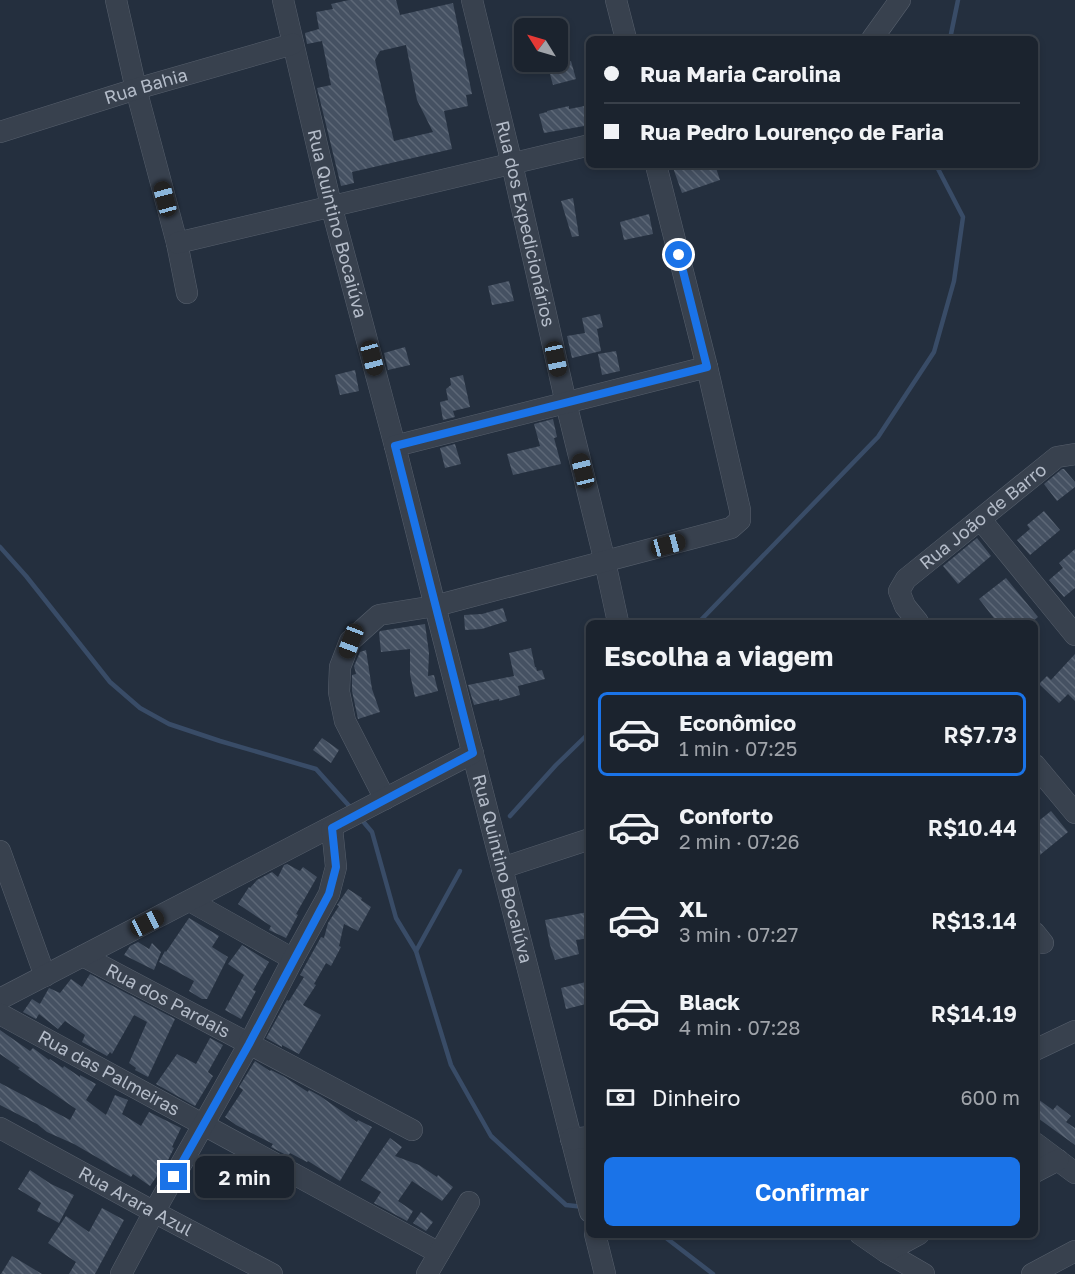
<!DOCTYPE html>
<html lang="pt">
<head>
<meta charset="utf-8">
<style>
  body { margin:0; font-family:"Golos Text",sans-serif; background:#282f3a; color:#f1f3f6; height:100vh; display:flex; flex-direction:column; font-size:22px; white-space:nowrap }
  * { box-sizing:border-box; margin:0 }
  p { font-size:20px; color:#a0a4aa }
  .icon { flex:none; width:33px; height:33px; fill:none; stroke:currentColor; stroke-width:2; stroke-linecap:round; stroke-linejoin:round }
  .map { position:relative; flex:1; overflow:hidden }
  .panel { position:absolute; left:586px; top:620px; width:452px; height:618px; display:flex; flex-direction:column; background:#1b232e; border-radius:9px; box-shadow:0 3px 9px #0003,0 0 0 2px #39404a }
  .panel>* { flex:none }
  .guide { position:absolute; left:586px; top:36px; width:452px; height:132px; border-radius:9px; box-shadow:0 3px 9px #0003,0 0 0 2px #39404a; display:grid; align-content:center; height:132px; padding:0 18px; background:#1b232e }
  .needle { width:39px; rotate:307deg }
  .controls { position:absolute; left:514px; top:18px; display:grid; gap:12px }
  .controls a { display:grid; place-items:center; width:54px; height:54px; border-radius:9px; background:#1b232e; box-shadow:0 3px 9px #0003,0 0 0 2px #39404a; font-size:30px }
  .end { position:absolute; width:27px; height:27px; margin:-14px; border:8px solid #1a73e8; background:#fff; box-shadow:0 0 0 3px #fff }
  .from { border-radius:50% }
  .bubble { position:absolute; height:42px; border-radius:9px; background:#1b232e; box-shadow:0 3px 9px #0003,0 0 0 2px #39404a; font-size:20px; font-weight:600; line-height:42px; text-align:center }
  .car { position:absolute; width:18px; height:36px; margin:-18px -9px; border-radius:8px; box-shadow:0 0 4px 2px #0007; background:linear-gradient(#222 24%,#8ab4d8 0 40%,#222 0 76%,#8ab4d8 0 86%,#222 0) }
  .guide b { display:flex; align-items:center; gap:21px; height:57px; font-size:22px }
  .guide b+b { border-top:2px solid #39404a }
  .guide i { width:15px; height:15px; background:#f1f3f6 }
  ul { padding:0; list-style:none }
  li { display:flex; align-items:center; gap:18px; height:84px; margin:0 12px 9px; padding:0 6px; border:3px solid transparent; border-radius:9px }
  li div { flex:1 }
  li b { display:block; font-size:22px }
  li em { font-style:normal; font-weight:600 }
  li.active { border-color:#1a73e8 }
  li>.icon { width:54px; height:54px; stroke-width:1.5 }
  h2 { padding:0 18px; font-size:27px; line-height:72px }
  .pay { display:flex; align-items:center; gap:15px; height:66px; padding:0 18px; font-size:22px }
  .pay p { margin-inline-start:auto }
  .cta { display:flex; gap:12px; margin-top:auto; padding:12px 18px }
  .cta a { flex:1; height:69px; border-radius:9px; background:#1a73e8; color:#fff; font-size:24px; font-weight:600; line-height:69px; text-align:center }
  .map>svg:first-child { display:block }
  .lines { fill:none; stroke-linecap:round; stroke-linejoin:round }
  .stream { stroke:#394c67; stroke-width:4.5 }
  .building { fill:url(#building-back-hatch); fill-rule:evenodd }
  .minor-casing { stroke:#565f6c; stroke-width:22 }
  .minor { stroke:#38414e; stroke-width:21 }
  .route { stroke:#1a73e8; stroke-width:8 }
  .labels { text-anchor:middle; stroke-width:4.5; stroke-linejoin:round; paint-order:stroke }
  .street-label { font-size:18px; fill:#b4bcc9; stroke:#1d2633 }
</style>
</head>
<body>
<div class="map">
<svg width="1075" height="1274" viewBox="0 0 1075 1274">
  <defs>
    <pattern id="building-back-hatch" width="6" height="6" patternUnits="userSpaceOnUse" patternTransform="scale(1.5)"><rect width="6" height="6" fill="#455162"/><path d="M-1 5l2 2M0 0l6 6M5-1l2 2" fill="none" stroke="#5d6877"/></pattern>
  </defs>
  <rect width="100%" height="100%" fill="#242f3e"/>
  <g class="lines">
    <g class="stream">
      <polyline points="950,39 958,0"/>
      <polyline points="0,547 26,576 110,682 140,708 169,724 220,741 316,769 351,808"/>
      <polyline points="699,622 878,437 934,352 954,281 963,217 936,165"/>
      <polyline points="510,816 556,765 590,732"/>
      <polyline points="361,819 372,832 396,918 416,951 451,1065 491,1136 566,1205 584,1207"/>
      <polyline points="416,951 460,871"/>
      <polyline points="661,1234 713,1274"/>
    </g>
  </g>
  <g class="building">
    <path d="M 349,0 L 396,0 L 400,15 L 453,3 L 472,94 L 466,95 L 468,106 L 444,111 L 452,149 L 352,172 L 354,183 L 341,186 L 317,88 L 331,85 L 322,41 L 307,44 L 305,33 L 319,29 L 316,12 L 333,9 L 331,4 ZM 406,45 L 417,100 L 433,132 L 394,141 L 375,60 L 380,51 Z"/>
    <polygon points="571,61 576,79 553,85 548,67"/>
    <polygon points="590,105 590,125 544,133 539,114 547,112 547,111 569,106 569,109"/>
    <polygon points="672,165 715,165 720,180 682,193"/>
    <polygon points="573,198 579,236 572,237 561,201"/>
    <polygon points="649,214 653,234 624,240 620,222"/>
    <polygon points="509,281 514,301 492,305 488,286"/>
    <polygon points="600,314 603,327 597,329 601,351 572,358 567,336 585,333 582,318"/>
    <polygon points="405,347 410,365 388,370 384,353"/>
    <polygon points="616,351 620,371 602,375 598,354"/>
    <polygon points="355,370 359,391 340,395 335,375"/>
    <polygon points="463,375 470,407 453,411 455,417 443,420 440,402 448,400 446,389 451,385 450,378"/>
    <polygon points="553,419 557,437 554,438 561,464 513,475 507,454 540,446 534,424"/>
    <polygon points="455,444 461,464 445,468 440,448"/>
    <polygon points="1062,469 1064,469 1075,482 1075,487 1057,501 1044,484"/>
    <polygon points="1044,511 1060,530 1030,555 1017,540 1030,529 1027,525"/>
    <polygon points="977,538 991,556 958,584 943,566"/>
    <polygon points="1075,549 1075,588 1064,597 1049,580 1063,568 1059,563"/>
    <polygon points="1006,578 1038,617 1032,622 997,622 979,599"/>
    <polygon points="503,608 507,621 482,629 465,630 464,615 482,614"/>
    <polygon points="425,624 429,653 428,676 434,675 438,691 415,697 410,674 410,649 381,652 379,633 380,631"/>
    <polygon points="531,648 535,667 536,667 537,671 542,670 545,679 518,686 520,695 499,701 499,699 474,705 468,685 514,676 509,653"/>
    <polygon points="366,650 372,689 380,712 358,719 352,691 352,675 356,674 354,666 360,652"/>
    <polygon points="1075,654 1075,701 1068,694 1059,703 1039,684 1047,676 1051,680"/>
    <polygon points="322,738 339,750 331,763 313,750"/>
    <polygon points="1051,811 1068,832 1035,859 1035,824"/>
    <polygon points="287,864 300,871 303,867 317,877 296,914 298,915 286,938 269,930 271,926 238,904 249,887 250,888 257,880 272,872 278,877 284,865"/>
    <polygon points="348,889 362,898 361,900 371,907 358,931 344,924 339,946 341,947 331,966 326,963 314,984 316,985 303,1005 321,1015 299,1054 282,1045 282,1047 266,1038 287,1000 289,1001 304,977 300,975 321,937 324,938 328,923 339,906 337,905"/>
    <polygon points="588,912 590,938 576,940 579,954 555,960 550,945 545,920"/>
    <polygon points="189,918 219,936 212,947 228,957 207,999 202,999 189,991 194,981 159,962 165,951 166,952"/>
    <polygon points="138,942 149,949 152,943 161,952 154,970 124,955 130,946"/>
    <polygon points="242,945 269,962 253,990 256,991 241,1019 225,1010 244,975 228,964"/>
    <polygon points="90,974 175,1019 148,1077 135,1070 136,1068 129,1063 147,1022 134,1015 112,1054 110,1052 107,1056 82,1042 85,1035 65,1021 58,1029 39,1014 36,1019 23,1012 32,999 40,1004 49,988 60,993 71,979 82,987"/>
    <polygon points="590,981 590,1003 566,1009 561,988"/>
    <polygon points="0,1030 30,1051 33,1048 49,1060 50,1059 63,1068 64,1066 80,1077 80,1075 96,1084 86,1100 106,1115 115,1095 128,1100 122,1114 141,1126 149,1112 181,1128 172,1147 174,1148 168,1160 150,1186 133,1174 131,1177 74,1144 47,1132 37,1124 0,1105 0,1083 70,1120 76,1109 18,1069 20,1068 0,1054"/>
    <polygon points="210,1038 223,1045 208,1072 213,1076 195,1106 156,1084 177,1054 196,1064"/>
    <polygon points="255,1061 270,1071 271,1070 283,1076 308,1092 309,1090 320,1096 357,1122 358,1120 372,1127 340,1181 308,1161 307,1162 290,1153 288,1156 271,1147 273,1144 236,1125 225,1117 243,1090 239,1087"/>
    <polygon points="1035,1097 1053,1110 1057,1105 1071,1116 1066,1122 1075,1128 1075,1145 1035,1116"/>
    <polygon points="390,1138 402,1147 395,1156 419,1165 437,1177 438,1175 453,1187 442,1201 412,1181 398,1201 413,1211 407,1221 374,1203 381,1192 361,1180"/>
    <polygon points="30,1170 51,1184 74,1195 59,1223 37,1211 41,1203 18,1189"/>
    <polygon points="102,1208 124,1220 95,1274 69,1274 76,1262 48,1243 66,1216 89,1232"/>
    <polygon points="421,1212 433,1222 426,1231 413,1223"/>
    <polygon points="12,1256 42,1274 1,1274"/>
  </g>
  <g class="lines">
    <defs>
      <g id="minor">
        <polyline points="116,0 136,89 177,243 187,293"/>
        <path id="s1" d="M 283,0 L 331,205 L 395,446 L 435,606 L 590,1212"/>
        <path id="s2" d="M 472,0 L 512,164 L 566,403 L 605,562 L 618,622"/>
        <polyline points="616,0 626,39"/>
        <polyline points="872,39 900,0"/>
        <path id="s3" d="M 0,132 L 136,89 L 293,44"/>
        <polyline points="177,243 590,145"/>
        <polyline points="395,446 707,367"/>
        <polyline points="981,520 1075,635"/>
        <path id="s4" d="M 918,622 L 905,606 L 899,591 L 906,579 L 1057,457 L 1075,454"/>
        <polyline points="1035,765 1075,813"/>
        <polyline points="385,799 345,721 339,692 340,667 350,641 379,615 435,606 731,528 740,520 740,510 707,367 656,165"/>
        <polyline points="0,851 45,976"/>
        <polyline points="502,868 590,839"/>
        <polyline points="190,901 293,959"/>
        <polyline points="1035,933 1043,943"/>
        <path id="s5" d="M 83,956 L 412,1130"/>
        <polyline points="0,999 473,753"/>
        <path id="s6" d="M 0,1014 L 439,1253"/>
        <polyline points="1035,1050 1075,1031"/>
        <path id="s7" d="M 0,1128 L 154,1212 L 272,1274"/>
        <polyline points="571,1139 590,1137"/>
        <polyline points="1035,1143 1075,1173"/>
        <polyline points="1035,1172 1058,1160"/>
        <polyline points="595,1234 605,1274"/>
        <polyline points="860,1234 886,1252 924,1274"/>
        <polyline points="886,1252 919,1234"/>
        <polyline points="121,1274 154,1212 249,1044 293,959 329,894 336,867 332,828"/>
        <polyline points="427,1274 469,1202"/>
        <polyline points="1032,1274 1075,1251"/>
      </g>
    </defs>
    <use href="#minor" class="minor-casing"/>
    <use href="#minor" class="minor"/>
  </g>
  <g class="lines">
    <polyline class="route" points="174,1177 249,1044 329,894 336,867 332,828 473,753 395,446 707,367 679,255"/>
  </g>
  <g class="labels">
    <g class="street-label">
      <text dy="6" stroke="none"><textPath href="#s3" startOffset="153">Rua Bahia</textPath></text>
      <text dy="6" stroke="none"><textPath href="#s1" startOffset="230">Rua Quintino Bocaiúva</textPath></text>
      <text dy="6" stroke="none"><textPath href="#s2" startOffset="230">Rua dos Expedicionários</textPath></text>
      <text dy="6" stroke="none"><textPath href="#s4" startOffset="150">Rua João de Barro</textPath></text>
      <text dy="6" stroke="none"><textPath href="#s1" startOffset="896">Rua Quintino Bocaiúva</textPath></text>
      <text dy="6" stroke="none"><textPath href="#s5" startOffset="96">Rua dos Pardais</textPath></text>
      <text dy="6" stroke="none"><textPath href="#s6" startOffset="124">Rua das Palmeiras</textPath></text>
      <text dy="6" stroke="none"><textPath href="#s7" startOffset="154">Rua Arara Azul</textPath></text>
    </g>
  </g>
</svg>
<div class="controls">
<a><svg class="needle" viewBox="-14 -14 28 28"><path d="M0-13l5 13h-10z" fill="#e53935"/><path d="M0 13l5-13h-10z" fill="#a0a4aa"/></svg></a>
</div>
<i class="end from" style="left:679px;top:255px"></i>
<i class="end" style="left:174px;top:1177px"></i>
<div class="bubble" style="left:195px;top:1156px;width:99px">2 min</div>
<i class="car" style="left:165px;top:199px;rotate:345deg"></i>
<i class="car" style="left:372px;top:358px;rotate:165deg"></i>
<i class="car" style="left:556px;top:359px;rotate:168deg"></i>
<i class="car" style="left:583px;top:471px;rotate:346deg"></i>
<i class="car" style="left:668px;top:545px;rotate:75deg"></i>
<i class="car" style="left:351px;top:641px;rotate:201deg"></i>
<i class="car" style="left:147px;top:923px;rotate:63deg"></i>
<div class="guide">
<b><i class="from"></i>Rua Maria Carolina</b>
<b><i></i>Rua Pedro Lourenço de Faria</b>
</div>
<section class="panel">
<h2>Escolha a viagem</h2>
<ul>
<li class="active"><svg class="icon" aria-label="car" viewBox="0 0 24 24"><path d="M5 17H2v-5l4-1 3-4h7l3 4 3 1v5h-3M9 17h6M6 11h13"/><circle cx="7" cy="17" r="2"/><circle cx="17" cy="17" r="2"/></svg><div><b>Econômico</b><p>1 min · 07:25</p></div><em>R$7.73</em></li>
<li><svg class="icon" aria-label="car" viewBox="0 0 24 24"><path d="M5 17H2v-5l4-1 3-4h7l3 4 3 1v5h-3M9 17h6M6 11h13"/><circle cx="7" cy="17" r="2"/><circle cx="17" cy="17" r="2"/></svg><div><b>Conforto</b><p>2 min · 07:26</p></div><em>R$10.44</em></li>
<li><svg class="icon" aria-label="car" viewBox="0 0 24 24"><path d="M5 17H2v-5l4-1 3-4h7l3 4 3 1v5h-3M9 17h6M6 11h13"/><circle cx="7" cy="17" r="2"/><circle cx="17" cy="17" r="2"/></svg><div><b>XL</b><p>3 min · 07:27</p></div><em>R$13.14</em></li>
<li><svg class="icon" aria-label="car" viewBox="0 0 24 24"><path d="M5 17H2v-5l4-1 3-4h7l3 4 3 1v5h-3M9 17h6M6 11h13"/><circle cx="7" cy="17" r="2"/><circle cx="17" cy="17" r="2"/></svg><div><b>Black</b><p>4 min · 07:28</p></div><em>R$14.19</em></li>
</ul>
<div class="pay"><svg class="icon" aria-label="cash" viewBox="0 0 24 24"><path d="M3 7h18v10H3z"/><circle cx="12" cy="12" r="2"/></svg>Dinheiro<p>600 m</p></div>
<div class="cta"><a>Confirmar</a></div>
</section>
</div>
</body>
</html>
